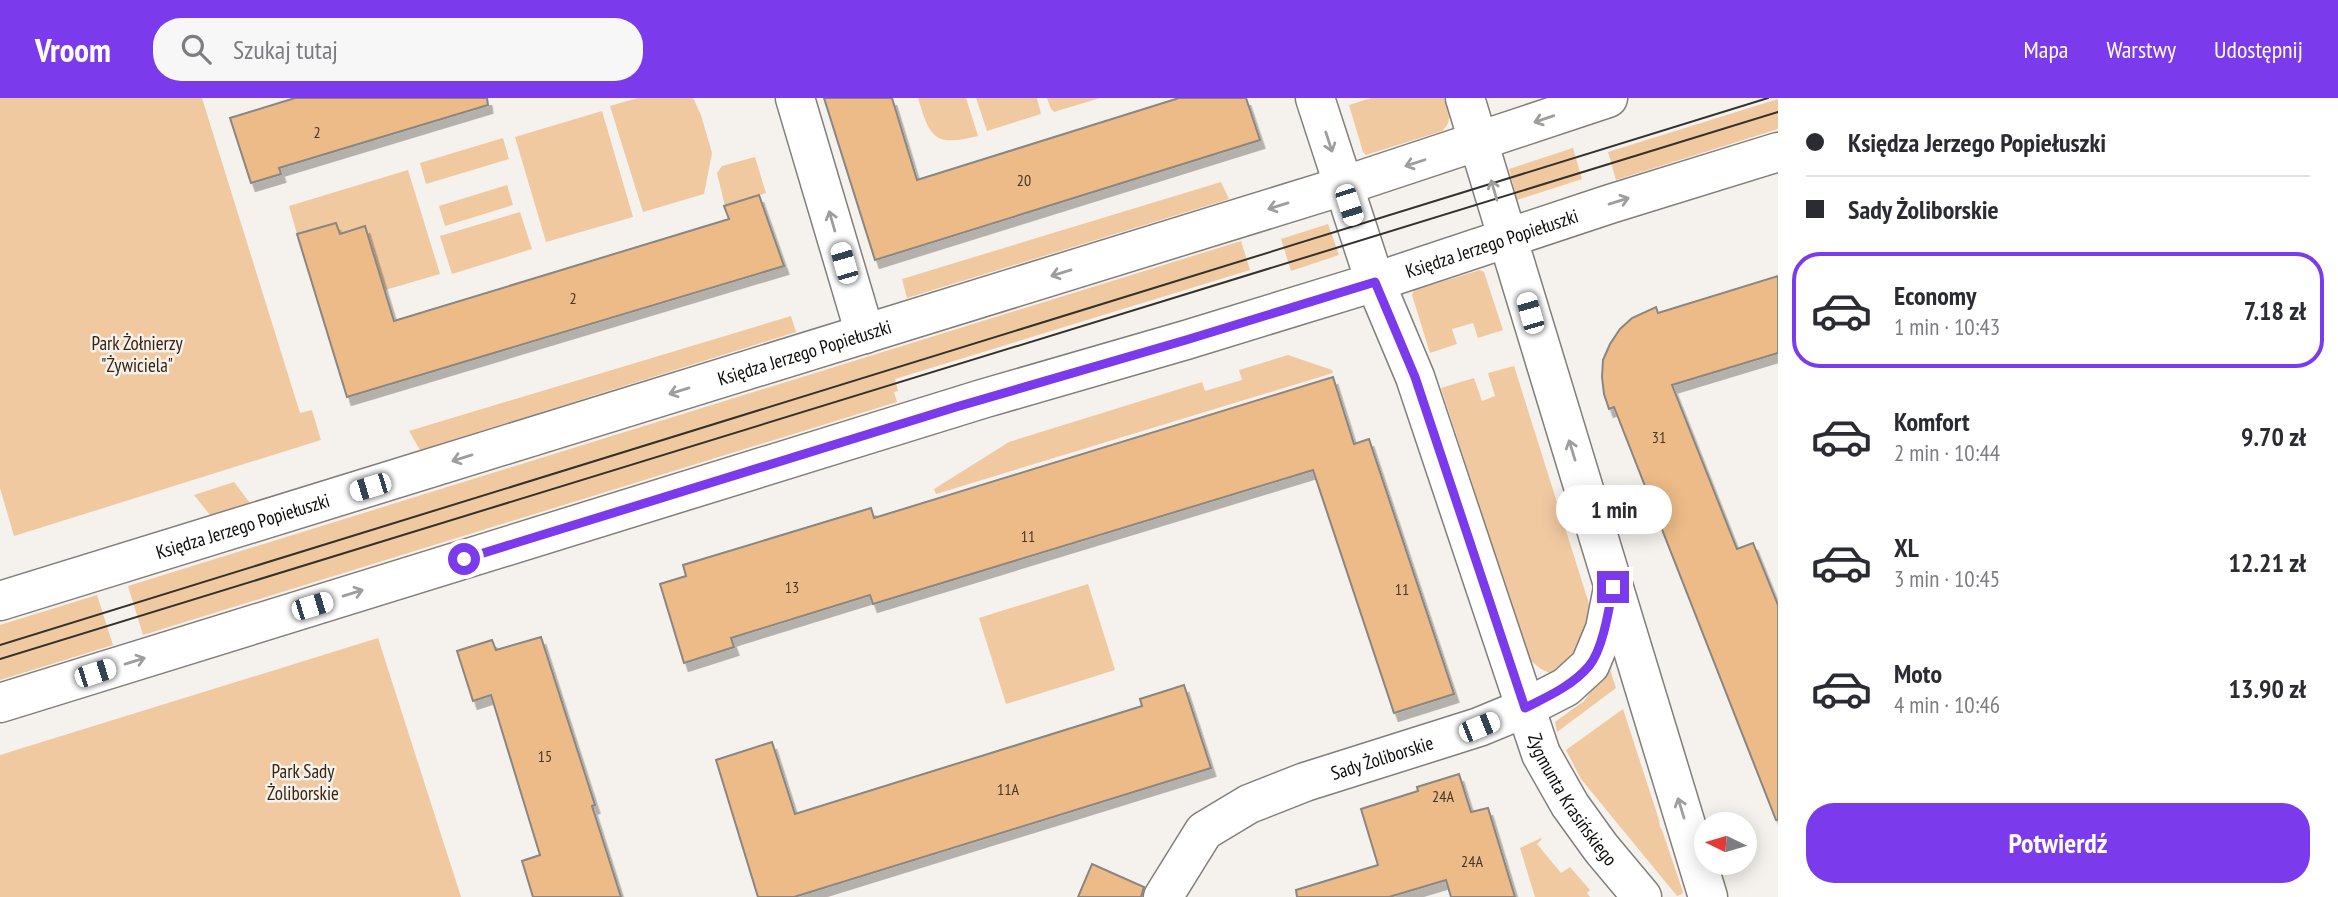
<!DOCTYPE html>
<html lang="pl">
<head>
<meta charset="utf-8">
<style>
  body { margin:0; font-family:"PT Sans Narrow",sans-serif; background:#f7f7f7; color:#2b2b33; height:100vh; display:flex; flex-direction:column; font-size:26px; white-space:nowrap }
  * { box-sizing:border-box; margin:0 }
  p { font-size:23px; color:#7c7c81 }
  .icon { flex:none; width:38px; height:38px; fill:none; stroke:currentColor; stroke-width:2; stroke-linecap:round; stroke-linejoin:round }
  .map { position:relative; flex:1; overflow:hidden }
  .details { display:flex; flex-direction:column; background:#fff; width:560px }
  .details>* { flex:none }
  .top-card { display:grid; align-content:center; height:154px; padding:0 28px; background:#fff }
  .needle { width:46px; rotate:275deg }
  .fabs { position:absolute; left:1694px; top:714px; display:grid; gap:14px }
  .fabs a { display:grid; place-items:center; width:63px; height:63px; border-radius:50%; background:#fff; box-shadow:0 4px 18px #0003; font-size:35px }
  .end { position:absolute; width:32px; height:32px; margin:-16px; border:9px solid #7c3aed; background:#fff; box-shadow:0 0 0 4px #fff }
  .from { border-radius:50% }
  .bubble { position:absolute; height:49px; border-radius:24px; background:#fff; box-shadow:0 4px 18px #0003; font-size:23px; font-weight:600; line-height:49px; text-align:center }
  .car { position:absolute; width:21px; height:42px; margin:-21px -10px; border-radius:9px; box-shadow:0 0 5px 2px #0007; background:linear-gradient(#fff 24%,#345 0 40%,#fff 0 76%,#345 0 86%,#fff 0) }
  .top-card b { display:flex; align-items:center; gap:24px; height:66px; font-size:26px }
  .top-card b+b { border-top:2px solid #e1e1e2 }
  .top-card i { width:18px; height:18px; background:#2b2b33 }
  ul { padding:0; list-style:none }
  li { display:flex; align-items:center; gap:21px; height:116px; margin:0 14px 10px; padding:0 14px; border:4px solid transparent; border-radius:28px }
  li div { flex:1 }
  li b { display:block; font-size:26px }
  li em { font-style:normal; font-weight:600 }
  li.active { border-color:#7c3aed }
  li>.icon { width:63px; height:63px; stroke-width:1.5 }
  .primary-button { display:flex; gap:14px; margin-top:auto; padding:14px 28px }
  .primary-button a { flex:1; height:80px; border-radius:28px; background:#7c3aed; color:#fff; font-size:28px; font-weight:600; line-height:80px; text-align:center }
  header { display:flex; align-items:center; gap:42px; box-sizing:border-box; height:98px; padding:0 35px; background:#7c3aed; color:#fff }
  header strong { font-size:33px }
  nav { display:flex; gap:38px; margin-inline-start:auto; font-size:24px }
  .search { width:490px; height:63px; background:#f7f7f7; display:flex; align-items:center; gap:18px; box-sizing:border-box; padding:0 24px; border-radius:28px; color:#7c7c81; font-size:26px }
  main { display:flex; flex:1; min-height:0 }
  .map>svg:first-child { display:block }
  .green { fill:#f0c9a1 }
  .building { fill:#ecbb87; stroke:#8a8682; stroke-width:2; filter:url(#shadow) }
  .lines { fill:none; stroke-linecap:round; stroke-linejoin:round }
  .minor-casing { stroke:#827e7a; stroke-width:41 }
  .major-casing { stroke:#827e7a; stroke-width:41 }
  .minor { stroke:#fff; stroke-width:38 }
  .major { stroke:#fff; stroke-width:38 }
  .tram { stroke:#32312e; stroke-width:2 }
  .oneway { stroke:#9e9e9d }
  .route { stroke:#7c3aed; stroke-width:9 }
  .labels { text-anchor:middle; stroke-width:5; stroke-linejoin:round; paint-order:stroke }
  .number-label { font-size:16px; fill:#453829 }
  .street-label { font-size:19px; fill:#0d0c0a; stroke:#f5f1ec }
  .park-label { font-size:19px; fill:#38240d; stroke:#f5f1ec }
</style>
</head>
<body>
<header>
<strong>Vroom</strong>
<div class="search"><svg class="icon" aria-label="search" viewBox="0 0 24 24"><circle cx="10" cy="10" r="6"/><path d="M15 15l6 6"/></svg>Szukaj tutaj</div>
<nav><a>Mapa</a><a>Warstwy</a><a>Udostępnij</a></nav>
</header>
<main>
<div class="map">
<svg width="1778" height="799" viewBox="0 0 1778 799">
  <defs>
    <filter id="shadow"><feDropShadow dx="4.5" dy="8" stdDeviation="0" flood-color="#0004"/></filter>
  </defs>
  <rect width="100%" height="100%" fill="#f5f1ec"/>
  <g class="green">
    <polygon points="0,0 202,0 300,315 312,312 321,342 14,438 0,390"/>
    <polygon points="638,0 693,0 701,17 712,55 704,96 643,114 610,8"/>
    <path d="M 918,0 L 966,0 L 978,38 C 934,49 930,40 918,0 Z"/>
    <polygon points="976,0 1037,0 1041,16 987,33"/>
    <polygon points="1047,0 1100,0 1054,14 1051,11"/>
    <path d="M 1371,0 L 1444,0 C 1448,13 1454,23 1442,33 L 1366,57 L 1363,54 L 1349,7 Z"/>
    <polygon points="1778,1 1778,31 1616,82 1608,54"/>
    <polygon points="602,13 633,119 546,144 515,39"/>
    <polygon points="503,40 509,61 426,86 420,65"/>
    <polygon points="1573,50 1582,81 1517,102 1509,71"/>
    <polygon points="755,59 766,95 725,108 717,75 722,68"/>
    <polygon points="408,72 440,176 385,192 365,128 340,136 335,125 297,136 289,108"/>
    <polygon points="1221,84 1229,101 907,200 902,181"/>
    <polygon points="507,87 513,107 445,128 439,108"/>
    <polygon points="520,114 532,151 452,176 440,138"/>
    <polygon points="1328,126 1339,157 1291,173 1281,141"/>
    <polygon points="1241,143 1250,172 895,281 898,293 894,294 897,304 143,537 128,488"/>
    <polygon points="1480,172 1484,174 1503,232 1478,240 1473,225 1452,231 1457,246 1430,255 1412,197 1414,192"/>
    <polygon points="791,218 796,234 420,352 409,333"/>
    <polygon points="1288,257 1332,272 1333,275 936,396 934,391 1009,344 1202,284 1205,293 1242,282 1239,272"/>
    <path d="M 1514,268 L 1596,528 L 1561,576 C 1546,576 1540,571 1529,561 L 1441,290 L 1474,280 L 1482,303 L 1495,298 L 1488,275 Z"/>
    <polygon points="234,384 250,405 210,417 194,397"/>
    <polygon points="1088,486 1115,572 1006,606 979,520"/>
    <polygon points="97,497 113,547 0,582 0,527"/>
    <polygon points="378,540 461,799 0,799 0,657"/>
    <polygon points="1607,562 1616,590 1557,634 1555,624 1584,603 1592,592"/>
    <polygon points="1623,611 1659,722 1660,729 1662,732 1683,794 1682,796 1677,798 1581,681 1566,652"/>
    <polygon points="1541,740 1542,741 1537,746 1561,775 1570,769 1590,792 1587,795 1590,799 1535,799 1520,750"/>
  </g>
  <g class="building">
    <polygon points="295,0 487,0 488,7 279,70 281,76 251,85 230,20"/>
    <polygon points="824,0 892,0 917,82 1179,0 1246,0 1260,42 875,162"/>
    <polygon points="759,97 784,168 347,299 297,136 336,125 340,136 365,128 394,223 729,121 724,108"/>
    <polygon points="1778,178 1778,255 1672,287 1737,451 1753,445 1778,507 1778,722 1776,722 1614,309 1609,311 1604,296 1602,279 1603,262 1610,246 1620,231 1632,220 1656,209 1658,215"/>
    <polygon points="1333,279 1354,346 1369,341 1454,596 1394,615 1313,372 873,506 870,497 731,540 734,549 684,565 660,486 686,478 683,467 871,410 874,420"/>
    <polygon points="541,539 595,707 592,708 621,799 533,799 522,763 540,757 491,597 473,603 457,553 492,542 496,552"/>
    <polygon points="1184,587 1211,670 794,799 758,799 716,662 772,644 795,716 1142,608 1140,601"/>
    <polygon points="1459,676 1471,714 1488,710 1515,799 1451,799 1446,782 1389,799 1297,799 1296,792 1378,767 1361,711 1418,693 1417,689"/>
    <polygon points="1092,766 1144,789 1141,799 1078,799"/>
  </g>
  <g class="lines">
    <defs>
      <g id="minor">
        <polyline points="795,0 865,236"/>
        <path id="s1" d="M 1315,0 L 1375,184 L 1415,279 L 1541,656 L 1570,707 L 1601,750 L 1642,799"/>
        <polyline points="1465,0 1708,799"/>
        <path id="s2" d="M 1163,799 L 1204,733 L 1249,706 L 1305,684 L 1479,629 L 1525,610 L 1566,589 L 1590,567 L 1605,531 L 1613,490"/>
      </g>
      <g id="major">
        <path id="s3" d="M 0,503 L 1343,88 L 1608,0"/>
        <path id="s4" d="M 0,605 L 982,301 L 1186,242 L 1375,184 L 1610,106 L 1778,54"/>
      </g>
    </defs>
    <use href="#minor" class="minor-casing"/>
    <use href="#major" class="major-casing"/>
    <use href="#minor" class="minor"/>
    <use href="#major" class="major"/>
    <g class="tram">
      <polyline points="0,547 1768,0"/>
      <polyline points="0,561 1778,14"/>
    </g>
  </g>
  <defs><path id="oneway-shaft" d="M-6 0H5M1.5-3L5.5 0L1.5 3" fill="none" stroke-width="1.6" stroke-linecap="round" stroke-linejoin="round" transform="scale(1.75)"/></defs>
  <g class="oneway">
    <use href="#oneway-shaft" transform="translate(1544 21) rotate(161)"/>
    <use href="#oneway-shaft" transform="translate(1329 44) rotate(72)"/>
    <use href="#oneway-shaft" transform="translate(1415 65) rotate(162)"/>
    <use href="#oneway-shaft" transform="translate(1494 92) rotate(-106)"/>
    <use href="#oneway-shaft" transform="translate(1619 103) rotate(-17)"/>
    <use href="#oneway-shaft" transform="translate(1278 108) rotate(163)"/>
    <use href="#oneway-shaft" transform="translate(832 123) rotate(-106)"/>
    <use href="#oneway-shaft" transform="translate(1061 175) rotate(163)"/>
    <use href="#oneway-shaft" transform="translate(679 293) rotate(163)"/>
    <use href="#oneway-shaft" transform="translate(1572 352) rotate(-107)"/>
    <use href="#oneway-shaft" transform="translate(462 360) rotate(163)"/>
    <use href="#oneway-shaft" transform="translate(353 495) rotate(-17)"/>
    <use href="#oneway-shaft" transform="translate(135 563) rotate(-17)"/>
    <use href="#oneway-shaft" transform="translate(1681 710) rotate(-107)"/>
  </g>
  <g class="lines">
    <path class="route" d="M 464,461 L 956,309 L 1186,242 L 1375,184 L 1415,279 L 1525,610 C 1547,599 1572,588 1589,568 C 1603,551 1609,511 1613,489"/>
  </g>
  <g class="labels">
    <g class="number-label">
      <text x="317" y="40">2</text>
      <text x="1024" y="88">20</text>
      <text x="573" y="206">2</text>
      <text x="1659" y="345">31</text>
      <text x="1028" y="444">11</text>
      <text x="792" y="495">13</text>
      <text x="1402" y="497">11</text>
      <text x="545" y="664">15</text>
      <text x="1008" y="697">11A</text>
      <text x="1443" y="704">24A</text>
      <text x="1472" y="769">24A</text>
    </g>
    <g class="street-label">
      <text dy="7" stroke="none"><textPath href="#s4" startOffset="1561">Księdza Jerzego Popiełuszki</textPath></text>
      <text dy="7" stroke="none"><textPath href="#s3" startOffset="842">Księdza Jerzego Popiełuszki</textPath></text>
      <text dy="7" stroke="none"><textPath href="#s3" startOffset="254">Księdza Jerzego Popiełuszki</textPath></text>
      <text dy="7" stroke="none"><textPath href="#s2" startOffset="271">Sady Żoliborskie</textPath></text>
      <text dy="7" stroke="none"><textPath href="#s1" startOffset="749">Zygmunta Krasińskiego</textPath></text>
    </g>
    <g class="park-label">
      <text x="137" y="252">Park Żołnierzy<tspan x="137" dy="22">"Żywiciela"</tspan></text>
      <text x="303" y="680">Park Sady<tspan x="303" dy="22">Żoliborskie</tspan></text>
    </g>
  </g>
</svg>
<div class="fabs">
<a><svg class="needle" viewBox="-14 -14 28 28"><path d="M0-13l5 13h-10z" fill="#e53935"/><path d="M0 13l5-13h-10z" fill="#7c7c81"/></svg></a>
</div>
<i class="end from" style="left:464px;top:461px"></i>
<i class="end" style="left:1613px;top:489px"></i>
<div class="bubble" style="left:1556px;top:387px;width:116px">1 min</div>
<i class="car" style="left:1349px;top:107px;rotate:162deg"></i>
<i class="car" style="left:844px;top:165px;rotate:344deg"></i>
<i class="car" style="left:1530px;top:215px;rotate:344deg"></i>
<i class="car" style="left:370px;top:389px;rotate:253deg"></i>
<i class="car" style="left:312px;top:508px;rotate:73deg"></i>
<i class="car" style="left:95px;top:575px;rotate:72deg"></i>
<i class="car" style="left:1479px;top:629px;rotate:68deg"></i>
</div>
<section class="details">
<div class="top-card">
<b><i class="from"></i>Księdza Jerzego Popiełuszki</b>
<b><i></i>Sady Żoliborskie</b>
</div>
<ul>
<li class="active"><svg class="icon" aria-label="car" viewBox="0 0 24 24"><path d="M5 17H2v-5l4-1 3-4h7l3 4 3 1v5h-3M9 17h6M6 11h13"/><circle cx="7" cy="17" r="2"/><circle cx="17" cy="17" r="2"/></svg><div><b>Economy</b><p>1 min · 10:43</p></div><em>7.18 zł</em></li>
<li><svg class="icon" aria-label="car" viewBox="0 0 24 24"><path d="M5 17H2v-5l4-1 3-4h7l3 4 3 1v5h-3M9 17h6M6 11h13"/><circle cx="7" cy="17" r="2"/><circle cx="17" cy="17" r="2"/></svg><div><b>Komfort</b><p>2 min · 10:44</p></div><em>9.70 zł</em></li>
<li><svg class="icon" aria-label="car" viewBox="0 0 24 24"><path d="M5 17H2v-5l4-1 3-4h7l3 4 3 1v5h-3M9 17h6M6 11h13"/><circle cx="7" cy="17" r="2"/><circle cx="17" cy="17" r="2"/></svg><div><b>XL</b><p>3 min · 10:45</p></div><em>12.21 zł</em></li>
<li><svg class="icon" aria-label="car" viewBox="0 0 24 24"><path d="M5 17H2v-5l4-1 3-4h7l3 4 3 1v5h-3M9 17h6M6 11h13"/><circle cx="7" cy="17" r="2"/><circle cx="17" cy="17" r="2"/></svg><div><b>Moto</b><p>4 min · 10:46</p></div><em>13.90 zł</em></li>
</ul>
<div class="primary-button"><a>Potwierdź</a></div>
</section>
</main>
</body>
</html>
